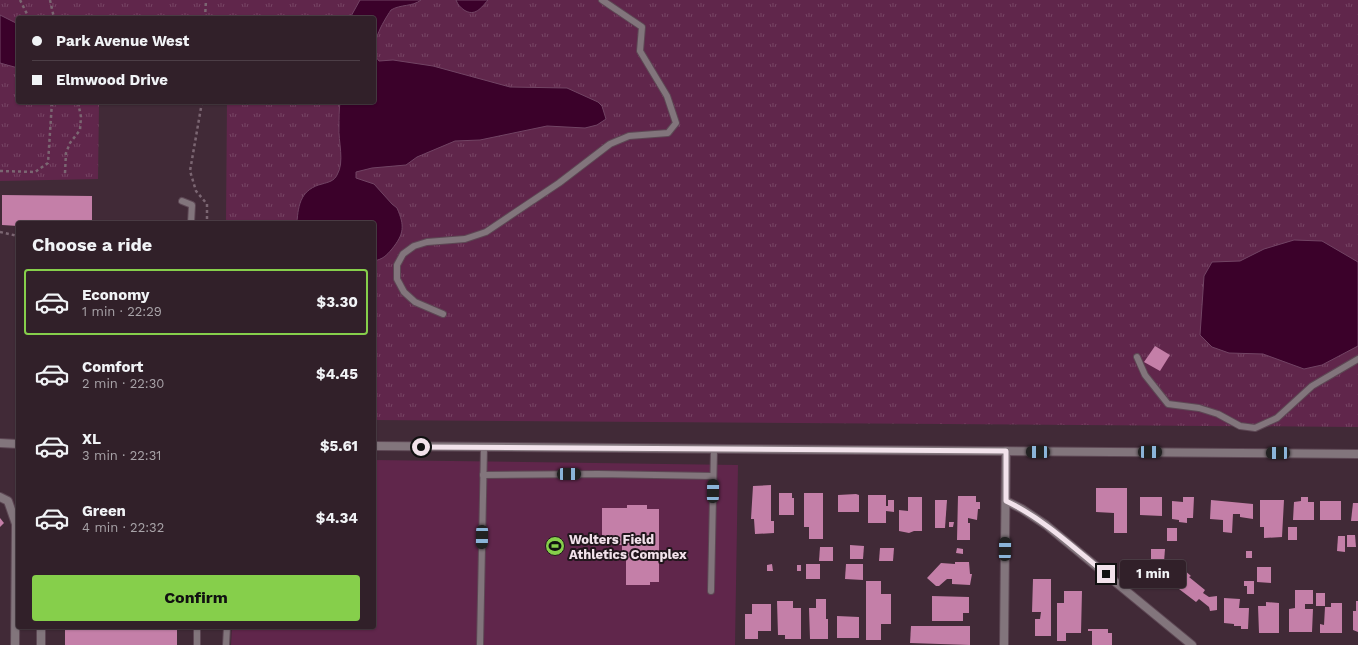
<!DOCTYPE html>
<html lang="en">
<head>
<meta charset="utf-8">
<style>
  body { margin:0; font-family:"Work Sans",sans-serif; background:#3d2d35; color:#f1f3f6; height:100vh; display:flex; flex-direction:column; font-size:15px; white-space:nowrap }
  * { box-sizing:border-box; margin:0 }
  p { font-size:13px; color:#a8a3a8 }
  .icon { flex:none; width:22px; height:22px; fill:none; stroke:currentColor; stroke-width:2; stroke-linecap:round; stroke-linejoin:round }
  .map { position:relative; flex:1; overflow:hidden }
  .sheet { position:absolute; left:16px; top:221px; width:360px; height:408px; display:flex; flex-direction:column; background:#312029; border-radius:4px; box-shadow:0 1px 3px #0004,0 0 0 1px #4c3e46 }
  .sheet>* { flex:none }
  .guide { position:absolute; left:16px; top:16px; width:360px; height:88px; border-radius:4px; box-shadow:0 1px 3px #0004,0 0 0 1px #4c3e46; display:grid; align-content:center; height:88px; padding:0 16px; background:#312029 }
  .end { position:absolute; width:18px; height:18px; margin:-9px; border:5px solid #f2e2eb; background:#111; box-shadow:0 0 0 2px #111 }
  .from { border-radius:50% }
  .bubble { position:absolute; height:28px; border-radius:4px; background:#312029; box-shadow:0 1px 3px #0004,0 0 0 1px #4c3e46; font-size:13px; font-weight:700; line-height:28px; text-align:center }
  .car { position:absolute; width:12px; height:24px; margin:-12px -6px; border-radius:5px; box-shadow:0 0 3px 1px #0007; background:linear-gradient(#222 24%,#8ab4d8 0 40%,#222 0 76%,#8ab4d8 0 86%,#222 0) }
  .guide b { display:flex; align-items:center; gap:14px; height:38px; font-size:15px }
  .guide b+b { border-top:1px solid #4c3e46 }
  .guide i { width:10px; height:10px; background:#f1f3f6 }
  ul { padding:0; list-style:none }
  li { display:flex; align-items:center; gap:12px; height:66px; margin:0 8px 6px; padding:0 8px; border:2px solid transparent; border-radius:4px }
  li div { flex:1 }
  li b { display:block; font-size:15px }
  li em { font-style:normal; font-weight:700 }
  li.active { border-color:#86cf4b }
  li>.icon { width:36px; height:36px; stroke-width:1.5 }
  h2 { padding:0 16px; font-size:18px; line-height:48px }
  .primary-button { display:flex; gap:8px; margin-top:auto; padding:8px 16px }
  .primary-button a { flex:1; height:46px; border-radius:4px; background:#86cf4b; color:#111; font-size:16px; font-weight:700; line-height:46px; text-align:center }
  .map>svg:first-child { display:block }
  .grass { fill:url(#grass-tufts) }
  .garden { fill:#60264b }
  .water { fill:#3b012a; stroke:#724464 }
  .building { fill:#c47fa8 }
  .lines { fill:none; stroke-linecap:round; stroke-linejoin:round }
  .service-casing { stroke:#5d4754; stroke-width:8 }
  .minor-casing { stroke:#5d4754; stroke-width:10 }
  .tertiary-casing { stroke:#5d4754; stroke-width:10 }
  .path { stroke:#7b6672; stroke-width:2.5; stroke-dasharray:3 3; stroke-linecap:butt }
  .service { stroke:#82757c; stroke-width:6 }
  .minor { stroke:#82757c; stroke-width:8 }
  .tertiary { stroke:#82757c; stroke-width:8 }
  .route { stroke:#f2e2eb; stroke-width:5 }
  .labels { text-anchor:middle; stroke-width:4; stroke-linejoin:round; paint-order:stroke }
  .poi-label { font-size:13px; font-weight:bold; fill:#f2e2eb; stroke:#21161c; text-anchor:start }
</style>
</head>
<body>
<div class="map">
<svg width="1358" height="645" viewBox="0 0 1358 645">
  <defs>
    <pattern id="grass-tufts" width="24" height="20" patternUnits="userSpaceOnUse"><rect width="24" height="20" fill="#60264b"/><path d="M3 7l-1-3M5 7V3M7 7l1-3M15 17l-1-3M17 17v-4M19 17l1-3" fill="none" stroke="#774565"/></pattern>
  </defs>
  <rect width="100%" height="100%" fill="#412a37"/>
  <polygon class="grass" points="0,0 1358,0 1358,427 374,420 374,223 226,223 227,102 374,102 374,18 18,18 18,102 99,102 98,179 0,181"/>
  <polygon class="garden" points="374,460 738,465 735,645 231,645 232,627 374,627"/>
  <g class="water">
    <path d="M 360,0 L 421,0 C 412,7 401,4 391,10 C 383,22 367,48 379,61 L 393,60 L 433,66 L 510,87 L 567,88 L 598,102 L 602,106 L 606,119 L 597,125 L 585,128 L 547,126 L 480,140 L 455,141 L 417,157 L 406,165 L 372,168 L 356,172 L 356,178 L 374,184 L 392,204 L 397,208 C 405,226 404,234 392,249 C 386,256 383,259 374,261 L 374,223 L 297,223 C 298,203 302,189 322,184 C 329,182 334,181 337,175 C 345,162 338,141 339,127 C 339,118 339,110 340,102 L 374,102 L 374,18 L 350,18 Z"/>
    <path d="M 456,0 L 488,0 C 481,8 475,17 464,10 C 460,7 458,5 456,0 Z"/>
    <polygon points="0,15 18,24 18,68 0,63"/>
    <polygon points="1294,240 1322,241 1358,262 1358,346 1322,365 1304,369 1263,354 1229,353 1212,347 1200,335 1204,276 1212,262 1240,261 1264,249"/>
  </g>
  <g class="building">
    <polygon points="2,195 92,196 92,223 18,223 18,226 2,225"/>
    <polygon points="1155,346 1170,355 1160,371 1144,362"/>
    <polygon points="771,485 771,521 774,521 774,533 755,534 754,519 751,519 753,486"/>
    <polygon points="1096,488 1127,488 1127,533 1114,533 1114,513 1096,512"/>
    <polygon points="779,493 792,493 792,498 794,498 794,515 779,515"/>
    <polygon points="804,493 823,493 823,539 809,539 809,527 804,527"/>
    <polygon points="856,494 859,495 859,512 838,512 838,495"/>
    <polygon points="868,495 886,495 886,506 888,506 888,500 894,500 894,512 886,511 886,523 868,523"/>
    <polygon points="958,496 976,496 976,502 980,502 980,509 978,509 977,520 968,518 968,523 970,523 970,540 957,540"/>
    <polygon points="908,497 922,497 922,531 914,531 909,533 899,531 899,510 908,511"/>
    <polygon points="1140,497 1162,497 1162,516 1140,515"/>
    <polygon points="1183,497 1194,497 1193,518 1187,518 1187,523 1179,522 1179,520 1172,519 1172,501 1183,502"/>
    <polygon points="1301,497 1308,497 1308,502 1314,502 1314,520 1293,520 1294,502 1301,501"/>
    <polygon points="935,500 947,500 945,528 935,528"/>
    <polygon points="1211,500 1253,504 1253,519 1240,517 1240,514 1233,514 1232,533 1223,532 1223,520 1210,519"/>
    <polygon points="1260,500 1284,500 1282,537 1264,538 1264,527 1260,527"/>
    <rect x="1320" y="501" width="21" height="19"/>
    <polygon points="1353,503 1358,503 1358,521 1351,521"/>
    <polygon points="627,505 647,505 647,509 659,509 659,582 650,582 650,585 626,585 626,552 622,552 622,545 602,545 602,508 627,508"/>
    <polygon points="0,518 4,523 0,527"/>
    <polygon points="949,522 954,522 953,527 949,527"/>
    <rect x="1288" y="527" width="9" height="13"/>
    <rect x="1167" y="528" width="10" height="13"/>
    <polygon points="1347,535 1355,535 1356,547 1347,547"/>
    <polygon points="1338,536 1345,536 1345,552 1337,551"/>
    <polygon points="850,545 864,546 863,559 850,559"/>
    <polygon points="820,547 833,547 833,561 819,561"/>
    <polygon points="880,548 894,548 893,561 879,561"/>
    <polygon points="957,548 963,549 963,554 956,553"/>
    <polygon points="1151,549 1165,549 1164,562 1151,562"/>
    <rect x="1246" y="551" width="6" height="7"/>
    <polygon points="955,562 969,562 970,574 972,574 970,585 952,584 952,579 947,579 939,586 936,586 927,578 941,563 955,564"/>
    <polygon points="772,564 773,571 767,571 767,565"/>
    <rect x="806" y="564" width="14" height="15"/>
    <polygon points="846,564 863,564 863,580 845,579"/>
    <rect x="797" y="565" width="4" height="6"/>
    <polygon points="1257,567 1271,567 1271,583 1257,582"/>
    <polygon points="1183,569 1191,576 1189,577 1205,590 1203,593 1209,597 1217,596 1217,610 1210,611 1209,607 1199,599 1196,602 1179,589 1186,580 1179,574"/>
    <polygon points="1033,579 1051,579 1051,636 1035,636 1035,619 1040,619 1041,612 1032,612"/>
    <polygon points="866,581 881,581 881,594 891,594 891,624 881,624 881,640 866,640"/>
    <polygon points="1244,581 1254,581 1254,594 1247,594 1247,586 1244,586"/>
    <polygon points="1295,590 1313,590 1313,604 1305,604 1305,609 1313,609 1312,632 1289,632 1289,609 1295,608"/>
    <polygon points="1064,591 1082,591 1081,633 1066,633 1066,641 1057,641 1057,603 1064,603"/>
    <rect x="1316" y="593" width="9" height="13"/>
    <polygon points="932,596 969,597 969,613 963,613 963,621 932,621"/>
    <polygon points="1224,598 1240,599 1239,608 1249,608 1248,629 1241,629 1241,626 1234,626 1234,624 1224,623"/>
    <polygon points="816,599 826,599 826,619 828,619 828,639 810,639 809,608 816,608"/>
    <polygon points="777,601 793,601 793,608 801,608 801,639 785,639 785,635 778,635"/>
    <polygon points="1356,601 1358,601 1358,632 1353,630 1353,611 1356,611"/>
    <polygon points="1266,602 1279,603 1279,633 1259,633 1258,606 1266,606"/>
    <polygon points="1331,603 1342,603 1342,633 1320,633 1320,624 1324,625 1325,607 1331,607"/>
    <polygon points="752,604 771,604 771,631 758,631 758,639 745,639 745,614 752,614"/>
    <polygon points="837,616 859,617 859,638 837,638"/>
    <polygon points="911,626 970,626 970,645 910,643"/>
    <rect x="65" y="627" width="112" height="18"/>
    <polygon points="1088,629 1108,629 1108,633 1112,633 1112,645 1092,645 1092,631 1088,631"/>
  </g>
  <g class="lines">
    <defs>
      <g id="service">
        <polyline points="182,201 192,205 191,223"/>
        <polyline points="443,314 415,302 404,292 397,279 397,265 403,254 414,246 427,242 465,239 486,232 559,183 610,144 629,136 668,133 676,123 667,96 640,51 642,27 602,0"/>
        <polyline points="1137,357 1145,375 1168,404 1199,408 1218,414 1240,426 1255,428 1277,418 1312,386 1358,359"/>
        <polyline points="483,475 598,474 713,476"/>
        <polyline points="711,591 714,449"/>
        <polyline points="197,645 197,627"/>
        <polyline points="226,645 227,627"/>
        <polyline points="480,645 484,447"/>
      </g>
      <g id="minor">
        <polyline points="0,497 8,501 16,524 15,645"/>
        <polyline points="1006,501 1022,509 1046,525 1192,645"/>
        <polyline points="41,645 41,627"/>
        <polyline points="1004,645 1006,451"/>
      </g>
      <g id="tertiary">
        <polyline points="0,443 18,444"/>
        <polyline points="374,446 1358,454"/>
      </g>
    </defs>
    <use href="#service" class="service-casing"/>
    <use href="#minor" class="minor-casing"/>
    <use href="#tertiary" class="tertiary-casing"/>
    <g class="path">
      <polyline points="20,0 29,18"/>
      <polyline points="50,0 54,18"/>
      <polyline points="205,18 206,0"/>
      <polyline points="202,102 190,171 196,191 207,204 207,223"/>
      <polyline points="0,171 35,172 48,163 52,102"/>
      <polyline points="65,173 66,153 70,143 80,130 81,117 78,102"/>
      <polyline points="0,232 18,236"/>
    </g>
    <use href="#service" class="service"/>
    <use href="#minor" class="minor"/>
    <use href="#tertiary" class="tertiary"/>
  </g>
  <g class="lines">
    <path class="route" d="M 421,447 L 1006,451 L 1006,501 C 1044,519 1074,548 1106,574"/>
  </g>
  <defs>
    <symbol id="stadium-disc" viewBox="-11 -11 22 22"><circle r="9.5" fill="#86cf4b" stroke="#21161c"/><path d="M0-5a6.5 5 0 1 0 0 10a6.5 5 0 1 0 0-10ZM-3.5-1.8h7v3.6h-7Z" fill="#111"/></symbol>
  </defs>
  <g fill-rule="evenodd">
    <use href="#stadium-disc" x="544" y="535" width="22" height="22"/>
  </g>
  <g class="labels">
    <g class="poi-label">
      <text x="569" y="544">Wolters Field<tspan x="569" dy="15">Athletics Complex</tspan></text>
    </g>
  </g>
</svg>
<i class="end from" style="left:421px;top:447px"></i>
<i class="end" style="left:1106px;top:574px"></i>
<div class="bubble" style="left:1120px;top:560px;width:66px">1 min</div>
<i class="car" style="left:1038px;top:452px;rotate:271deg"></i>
<i class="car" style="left:1150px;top:452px;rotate:90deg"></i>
<i class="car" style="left:1278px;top:453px;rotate:270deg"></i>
<i class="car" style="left:569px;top:474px;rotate:89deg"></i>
<i class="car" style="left:713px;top:491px;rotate:1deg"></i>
<i class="car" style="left:482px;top:537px;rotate:181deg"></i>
<i class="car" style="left:1005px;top:549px;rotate:1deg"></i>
<div class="guide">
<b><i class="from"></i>Park Avenue West</b>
<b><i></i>Elmwood Drive</b>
</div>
<section class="sheet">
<h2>Choose a ride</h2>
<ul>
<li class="active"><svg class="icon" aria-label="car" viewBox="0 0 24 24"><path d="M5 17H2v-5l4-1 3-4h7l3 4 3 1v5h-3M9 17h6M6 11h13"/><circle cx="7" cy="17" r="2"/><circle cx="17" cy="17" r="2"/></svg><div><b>Economy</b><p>1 min · 22:29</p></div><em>$3.30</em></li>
<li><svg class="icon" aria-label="car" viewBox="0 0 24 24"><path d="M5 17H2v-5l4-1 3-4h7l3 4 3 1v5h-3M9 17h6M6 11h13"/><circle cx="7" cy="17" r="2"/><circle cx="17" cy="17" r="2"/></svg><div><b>Comfort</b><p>2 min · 22:30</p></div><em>$4.45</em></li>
<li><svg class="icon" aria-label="car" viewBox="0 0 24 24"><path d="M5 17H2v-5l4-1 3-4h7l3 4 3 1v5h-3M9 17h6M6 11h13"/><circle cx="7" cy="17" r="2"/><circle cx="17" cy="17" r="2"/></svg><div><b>XL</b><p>3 min · 22:31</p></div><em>$5.61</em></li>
<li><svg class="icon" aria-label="car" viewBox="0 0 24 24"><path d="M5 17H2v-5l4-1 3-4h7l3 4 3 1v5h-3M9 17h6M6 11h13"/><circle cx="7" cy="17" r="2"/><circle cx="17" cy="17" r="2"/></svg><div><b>Green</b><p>4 min · 22:32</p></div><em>$4.34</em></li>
</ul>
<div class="primary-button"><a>Confirm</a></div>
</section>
</div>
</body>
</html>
